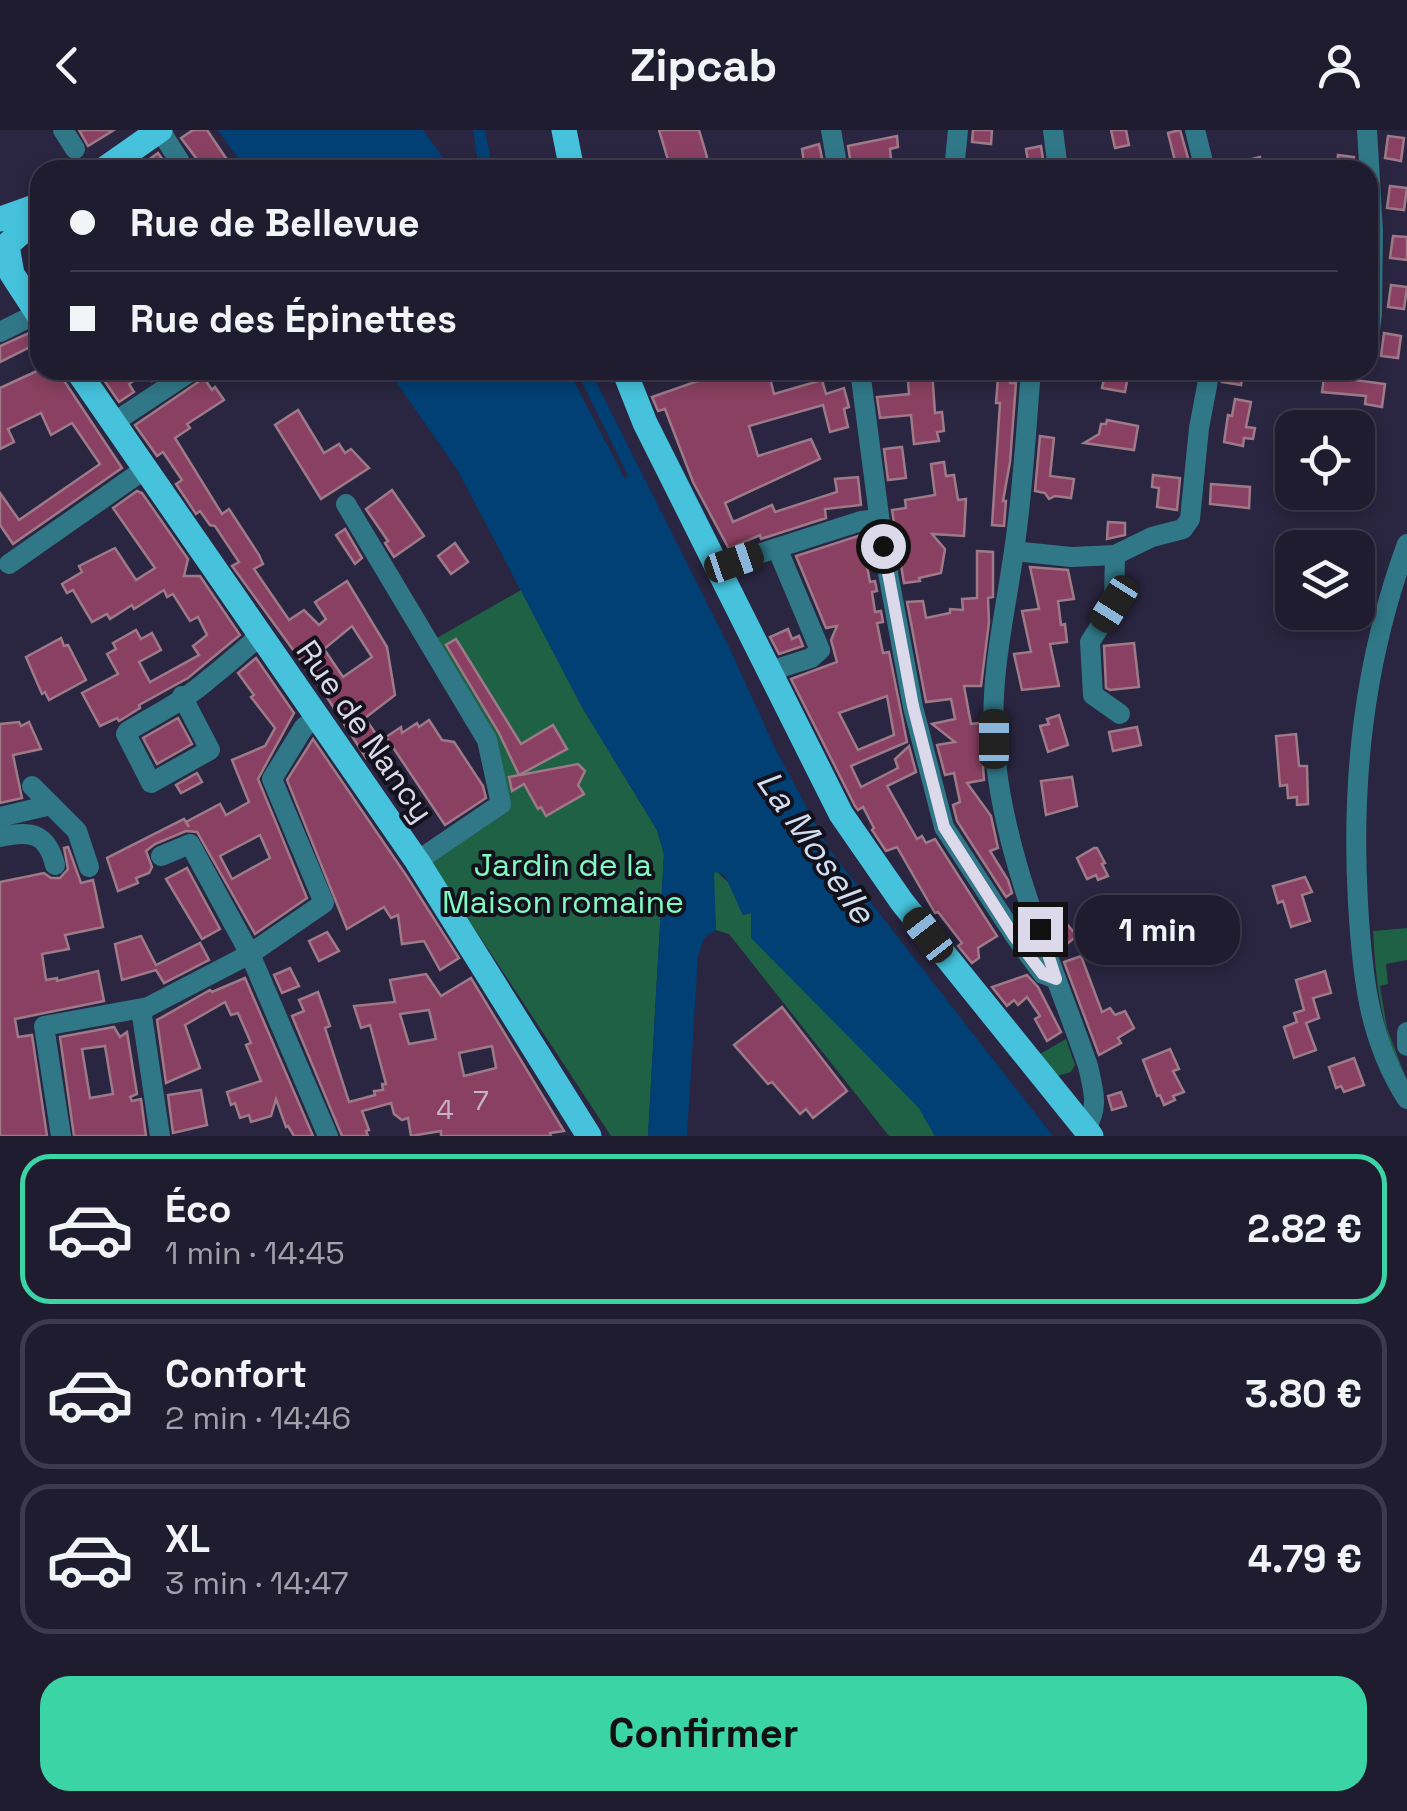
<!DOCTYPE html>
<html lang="fr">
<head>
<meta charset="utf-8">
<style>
  body { margin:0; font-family:"Space Grotesk",sans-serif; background:#2d293c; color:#f1f3f6; height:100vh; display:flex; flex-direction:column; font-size:38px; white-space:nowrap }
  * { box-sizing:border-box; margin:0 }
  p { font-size:32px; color:#a2a1ab }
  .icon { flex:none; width:55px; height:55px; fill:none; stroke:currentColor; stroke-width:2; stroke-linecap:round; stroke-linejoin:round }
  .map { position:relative; height:1006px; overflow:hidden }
  .side { display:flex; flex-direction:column; background:#201c30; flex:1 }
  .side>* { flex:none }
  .hud { position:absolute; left:30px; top:30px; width:1348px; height:220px; border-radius:30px; box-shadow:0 5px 15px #0003,0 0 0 2px #3d3a4c; display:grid; align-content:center; height:220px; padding:0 40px; background:#201c30 }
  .controls { position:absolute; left:1275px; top:280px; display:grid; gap:20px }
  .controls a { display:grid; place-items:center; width:100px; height:100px; border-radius:20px; background:#201c30; box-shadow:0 5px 15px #0003,0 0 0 2px #3d3a4c; font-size:50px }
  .end { position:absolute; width:45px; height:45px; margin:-22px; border:12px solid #dcd9eb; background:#111; box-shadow:0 0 0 5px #111 }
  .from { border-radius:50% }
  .bubble { position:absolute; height:70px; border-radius:30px; background:#201c30; box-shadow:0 5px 15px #0003,0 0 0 2px #3d3a4c; font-size:32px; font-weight:700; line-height:70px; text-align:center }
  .car { position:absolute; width:30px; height:60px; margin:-30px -15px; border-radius:12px; box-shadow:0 0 8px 2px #0007; background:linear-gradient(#222 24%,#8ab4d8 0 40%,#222 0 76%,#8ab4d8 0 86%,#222 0) }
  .hud b { display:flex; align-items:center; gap:35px; height:95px; font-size:38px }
  .hud b+b { border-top:2px solid #3d3a4c }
  .hud i { width:25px; height:25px; background:#f1f3f6 }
  ul { padding:18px 0 0; list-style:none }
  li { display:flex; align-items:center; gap:30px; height:150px; margin:0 20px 15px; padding:0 20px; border:5px solid #3d3a4c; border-radius:30px }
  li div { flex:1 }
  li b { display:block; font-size:38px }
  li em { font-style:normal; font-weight:700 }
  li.on { border-color:#3bd4a4 }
  li>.icon { width:90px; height:90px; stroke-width:1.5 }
  .button { display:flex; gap:20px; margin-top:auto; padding:20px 40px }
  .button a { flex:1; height:115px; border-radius:30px; background:#3bd4a4; color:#111; font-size:40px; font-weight:700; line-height:115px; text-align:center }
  header { display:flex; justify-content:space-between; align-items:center; height:130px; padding:0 40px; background:#201c30; font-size:45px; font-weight:700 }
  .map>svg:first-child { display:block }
  .green { fill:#1f6144 }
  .water { fill:#004074 }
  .building { fill:#894062; stroke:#9e7a88; stroke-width:2.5; fill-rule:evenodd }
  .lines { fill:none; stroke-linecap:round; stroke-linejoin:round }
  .minor { stroke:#307888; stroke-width:20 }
  .major { stroke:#46c2dc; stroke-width:25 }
  .route { stroke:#dcd9eb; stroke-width:12 }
  .labels { text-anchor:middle; stroke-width:8; stroke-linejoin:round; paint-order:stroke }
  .number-label { font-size:28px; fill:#c7b3c9 }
  .street-label { font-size:32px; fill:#dcd9eb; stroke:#13111c }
  .park-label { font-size:32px; fill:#81f9c0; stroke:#13111c }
  .water-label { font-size:35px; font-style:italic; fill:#d0deef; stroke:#13111c }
</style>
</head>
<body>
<header><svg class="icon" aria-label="back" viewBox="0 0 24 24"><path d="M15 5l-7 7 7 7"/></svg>Zipcab<svg class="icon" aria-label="person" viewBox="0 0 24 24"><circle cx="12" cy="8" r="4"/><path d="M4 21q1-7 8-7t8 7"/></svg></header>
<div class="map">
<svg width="1407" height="1006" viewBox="0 0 1407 1006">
  <rect width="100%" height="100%" fill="#2a2540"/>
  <g class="green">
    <polygon points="521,460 582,577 657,700 664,724 648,1006 611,1006 426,725 501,674 487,609 428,513"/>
    <polygon points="717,742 729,753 743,785 751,783 752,789 919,978 935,1006 889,1006 729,804 716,800 712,743"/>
    <path d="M 1407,798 L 1407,830 L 1386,834 L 1388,854 L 1380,856 L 1387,898 L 1407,951 C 1381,903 1376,855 1373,801 Z"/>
    <polygon points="1066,909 1075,935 1071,942 1057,946 1040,924"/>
  </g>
  <g class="water">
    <polygon points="218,0 423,0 452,40 246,40"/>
    <polygon points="473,0 485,0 493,40 479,40"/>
    <polygon points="388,240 568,240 625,349 628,346 576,240 590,240 728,515 777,622 829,719 1053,1006 935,1006 919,978 751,808 751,783 743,785 725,746 714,741 716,800 704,808 698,826 687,1006 648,1006 664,724 657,700 582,577 458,341"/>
  </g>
  <g class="building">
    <polygon points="79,0 114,0 88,16"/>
    <polygon points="193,0 207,0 234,40 205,40 181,8"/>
    <polygon points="659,0 699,0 707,27 699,38 671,40"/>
    <polygon points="973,0 992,0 991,14 972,12"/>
    <polygon points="1111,0 1126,0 1129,15 1115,18"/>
    <polygon points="1180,0 1190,35 1177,39 1168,3"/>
    <polygon points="897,6 898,17 890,19 892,40 873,40 872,31 851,35 848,16"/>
    <polygon points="1388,6 1404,8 1401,31 1385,28"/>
    <polygon points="819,14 824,37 805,40 802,19"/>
    <polygon points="1041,16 1043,29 1028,32 1026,19"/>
    <polygon points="158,23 163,30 169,40 149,40 144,33"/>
    <polygon points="1338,25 1354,27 1353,40 1337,40"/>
    <polygon points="1260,27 1263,40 1225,40 1224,36"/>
    <polygon points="1390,56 1407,58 1404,80 1387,78"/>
    <polygon points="1393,106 1407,107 1407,130 1390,128"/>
    <polygon points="1391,155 1407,157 1404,179 1388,177"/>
    <polygon points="31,202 38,213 0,232 0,216"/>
    <polygon points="1384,203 1401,206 1398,228 1381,226"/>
    <polygon points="39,240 57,240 122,338 13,414 0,395 0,363 19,390 100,334 72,293 51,305 41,283 8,299 14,312 0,319 0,258"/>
    <polygon points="97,240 168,240 152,251 146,242 129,254 134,262 119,272"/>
    <polygon points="717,240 768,240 774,264 822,250 826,264 844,258 849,277 844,279 848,297 830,302 823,275 749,296 758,326 811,309 820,329 725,373 733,392 772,375 775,382 837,362 835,349 858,347 861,375 825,379 826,388 761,409 760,405 729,419 693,352 665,279 658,281 652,267 718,244"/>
    <polygon points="907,240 932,240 935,283 942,282 944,301 937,302 939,311 914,314 911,285 880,288 877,267 909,264"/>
    <polygon points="1106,240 1129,240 1125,262 1102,258"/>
    <polygon points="1225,240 1244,240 1241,255 1222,252"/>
    <polygon points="1325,240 1344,243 1354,246 1354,250 1385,254 1382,277 1365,274 1366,266 1322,262"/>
    <polygon points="998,247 1010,247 1010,253 1016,253 1010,332 1003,371 1006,371 1004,396 992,395 1000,273 996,273"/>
    <path d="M 204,248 L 212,260 L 215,257 L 224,270 L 187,294 L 190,298 L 175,308 L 222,384 L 229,379 L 259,425 L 263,434 L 254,439 L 289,490 L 304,480 L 319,495 L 326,489 L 315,472 L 347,451 L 387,517 L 395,565 L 365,588 L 384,616 L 366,628 L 323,561 L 232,436 L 239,432 L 215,396 L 210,395 L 200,381 L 196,384 L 176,354 L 182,350 L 163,322 L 157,326 L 135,295 ZM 352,496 L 372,527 L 343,547 L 324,519 Z"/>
    <polygon points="1235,269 1251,272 1246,297 1255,298 1253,309 1244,308 1243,316 1224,312 1228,285 1232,286"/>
    <polygon points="298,280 324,323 339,314 345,323 351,319 369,338 321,369 275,295"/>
    <polygon points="1107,290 1138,296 1134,320 1084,313 1099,304 1101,294 1106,294"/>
    <polygon points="1040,306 1054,308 1050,346 1074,349 1071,368 1055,366 1049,369 1045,363 1035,361"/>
    <polygon points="902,317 906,348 888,350 884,319"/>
    <polygon points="944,332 946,346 954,345 958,370 966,369 964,406 932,404 945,419 941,443 919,448 920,451 904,453 892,380 906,378 905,370 935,365 931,334"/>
    <polygon points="1153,345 1180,348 1177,380 1157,377 1159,358 1152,357"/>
    <polygon points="1211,354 1250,357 1249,378 1210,374"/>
    <polygon points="392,360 424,406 394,427 385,413 388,411 366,379"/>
    <polygon points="137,361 142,363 188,429 184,446 200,446 240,505 188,548 139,575 140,578 119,591 117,588 100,596 82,563 118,544 107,524 116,519 113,513 136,500 141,509 152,503 161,520 139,532 150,552 199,525 193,516 207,505 198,487 190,491 173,464 167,467 164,460 134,479 132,475 110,489 107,484 92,492 73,460 67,463 62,454 82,442 79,436 115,418 136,450 155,438 113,378"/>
    <polygon points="1108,392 1125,393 1125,405 1107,409"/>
    <polygon points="345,399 362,428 355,434 336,405"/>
    <path d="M 861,405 L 870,452 L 875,451 L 877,461 L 872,462 L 875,482 L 881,481 L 883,492 L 877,493 L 883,523 L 889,522 L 907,612 L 851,636 L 861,657 L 898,638 L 895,629 L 909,616 L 916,642 L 887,656 L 917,709 L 922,706 L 926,713 L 935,709 L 997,806 L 978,818 L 979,828 L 972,833 L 958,816 L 962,813 L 938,782 L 935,783 L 897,717 L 886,721 L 872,700 L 874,698 L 863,677 L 858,680 L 855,676 L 791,549 L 837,532 L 831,510 L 837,496 L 826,498 L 796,426 ZM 887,566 L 894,605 L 858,620 L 839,583 Z"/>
    <polygon points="455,413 468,432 451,444 438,426"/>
    <polygon points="977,421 993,422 993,467 988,468 989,492 981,556 964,556 971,594 980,593 984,650 967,653 991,686 998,718 990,721 1008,750 1012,763 1006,767 957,691 953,675 960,672 954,643 945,645 937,615 955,612 932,594 955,589 951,569 926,572 907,472 923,471 926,488 950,483 950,479 963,480 962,469 977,468"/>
    <polygon points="1030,437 1068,440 1074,469 1058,471 1061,495 1065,494 1067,512 1050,514 1059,556 1022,560 1014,524 1031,522 1022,481 1039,479"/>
    <polygon points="788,499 792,509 799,506 803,516 779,524 770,507"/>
    <polygon points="61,508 64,516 68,515 86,550 49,570 45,562 42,564 26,527"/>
    <polygon points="456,509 521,614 553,595 567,619 519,645 499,603 446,515"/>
    <polygon points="1134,513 1139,557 1110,560 1106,558 1104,516"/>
    <path d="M 256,528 L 294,583 L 258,649 L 307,768 L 255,804 L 197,702 L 186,701 L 155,714 L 146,721 L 152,737 L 149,743 L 136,748 L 138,753 L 118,761 L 107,728 L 184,689 L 189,697 L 186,692 L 220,674 L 226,685 L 249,672 L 232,630 L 265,616 L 275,598 L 251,567 L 254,565 L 238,543 ZM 260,705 L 270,728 L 232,749 L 220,726 Z"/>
    <polygon points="1059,585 1068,615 1048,622 1040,596 1049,594 1047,589"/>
    <polygon points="178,588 192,614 157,634 143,608"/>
    <polygon points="429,590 442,610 454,612 483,656 486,668 445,695 386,607 401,597 402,603 417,593 419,597"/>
    <polygon points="19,592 21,596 29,592 41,619 13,625 22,668 0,673 0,594"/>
    <polygon points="1137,597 1141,615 1113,621 1109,602"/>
    <polygon points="1296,604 1299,636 1307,636 1308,674 1297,675 1297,667 1288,668 1287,655 1280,656 1276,606"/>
    <polygon points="313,609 408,748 459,828 440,840 424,811 402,814 398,785 391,788 384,777 347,799 287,650"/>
    <polygon points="578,634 585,641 578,655 584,664 546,686 541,677 538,679 524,654 512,661 509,647"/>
    <polygon points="197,643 202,652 181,663 176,655"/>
    <polygon points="1072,647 1077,676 1046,685 1041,651"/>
    <polygon points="68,717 81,753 93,750 103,797 65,805 69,819 42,824 46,850 57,848 57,851 98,841 104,871 15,889 18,907 32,905 47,1006 0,1006 0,752 44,743 51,748 60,748 68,739 64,718"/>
    <polygon points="1094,718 1097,718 1105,733 1102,734 1108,746 1098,750 1096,745 1087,749 1077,728"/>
    <polygon points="187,738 220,799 202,809 166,749"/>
    <polygon points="1305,747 1312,762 1302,765 1310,791 1291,797 1283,771 1278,773 1273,756"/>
    <polygon points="1061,787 1077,806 1068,813 1061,804 1056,808 1051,794"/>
    <polygon points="327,802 339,821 319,831 309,811"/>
    <polygon points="141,806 156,835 200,813 209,830 164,853 156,840 122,850 115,814"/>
    <polygon points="1081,826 1102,882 1110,878 1115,885 1125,881 1134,898 1118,908 1121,913 1099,925 1064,832"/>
    <polygon points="290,838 299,856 282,863 274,845"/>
    <polygon points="1325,841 1331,863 1313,868 1319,888 1306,893 1316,920 1294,928 1284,897 1297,892 1294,883 1304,880 1296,850"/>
    <path d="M 426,844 L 441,866 L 471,848 L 564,1001 L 550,1003 L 551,1006 L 441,1006 L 441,1001 L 411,1006 L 408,988 L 402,990 L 394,984 L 391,973 L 362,981 L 369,1000 L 366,1001 L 368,1006 L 342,1006 L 292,886 L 304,881 L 299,870 L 318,862 L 330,896 L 325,898 L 349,972 L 375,965 L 374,961 L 383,960 L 382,954 L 386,954 L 370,895 L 361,898 L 354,876 L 395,872 L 390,850 ZM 429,880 L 436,909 L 409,914 L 400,884 ZM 492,916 L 496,938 L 464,946 L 459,923 Z"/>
    <polygon points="1027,845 1038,857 1061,902 1047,911 1035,889 1040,886 1027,867 1018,875 1014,870 1007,876 992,857"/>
    <polygon points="245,848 313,1006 294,1006 288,996 286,997 276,969 271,986 251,992 249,985 240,988 235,973 231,975 227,962 261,951 246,915 251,913 238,883 231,885 225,872 185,895 200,938 166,953 157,890 210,860 212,862"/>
    <polygon points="782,877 847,961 813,988 806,979 800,984 772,952 768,954 734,915"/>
    <path d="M 114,897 L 120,907 L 127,902 L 137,964 L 130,967 L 132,971 L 141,969 L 146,1006 L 74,1006 L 60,907 ZM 105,916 L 113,964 L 90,968 L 82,919 Z"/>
    <polygon points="1170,919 1179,939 1173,941 1184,962 1173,966 1175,970 1164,975 1160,965 1157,966 1143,930"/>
    <polygon points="1354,928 1364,955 1344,962 1341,956 1336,958 1329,937"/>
    <polygon points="201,960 207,995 173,1003 168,965"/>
    <polygon points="1121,962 1126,976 1112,980 1108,966"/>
  </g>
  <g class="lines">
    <g class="minor">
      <polyline points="63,0 75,19"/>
      <polyline points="160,0 185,40"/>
      <polyline points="831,0 838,40"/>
      <polyline points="1053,0 1058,40"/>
      <polyline points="1195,0 1205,40"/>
      <polyline points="1367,0 1373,101 1372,185 1368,215"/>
      <polyline points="741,39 742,40"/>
      <polyline points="712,40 714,39"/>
      <polyline points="954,40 958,0"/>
      <polyline points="0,202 38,183"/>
      <polyline points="860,240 883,416 913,577 944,697 1015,806 1043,844 1056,849"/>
      <path d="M 1031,240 C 1026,300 1023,361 1014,421 C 1005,484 990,545 994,609 C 1000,720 1052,832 1088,936 C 1093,959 1100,978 1085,999"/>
      <polyline points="113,293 193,240"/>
      <polyline points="346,374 487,610 501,674 417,731"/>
      <path d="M 1407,414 C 1364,531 1351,649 1358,773 C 1362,843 1368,909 1407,969"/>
      <polyline points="1014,421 1071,427 1115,425 1152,407 1183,399 1190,389 1199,298 1210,240"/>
      <polyline points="1115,425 1114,474 1090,512 1093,565 1120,584"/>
      <polyline points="9,434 145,339"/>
      <polyline points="718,437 861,391 879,389"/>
      <polyline points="770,541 811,528 820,520 777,418"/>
      <path d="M 182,566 L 210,620 L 151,653 L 126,604 L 128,601 C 155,585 187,569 210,548 C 227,535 243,520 260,506"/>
      <polyline points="316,589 304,597 272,649 324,773 250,824 328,1006"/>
      <polyline points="32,656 77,701 89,737"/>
      <polyline points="0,687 51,675"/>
      <path d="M 0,707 C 31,700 47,703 55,735"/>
      <polyline points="141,879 160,1006"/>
      <polyline points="1407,902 1407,916"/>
      <polyline points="61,1006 44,896 148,877 250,824 190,714 161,726"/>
    </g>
    <g class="major">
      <polyline points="564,0 572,40"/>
      <polyline points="103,40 160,0"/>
      <polyline points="1,89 40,75"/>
      <polyline points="7,116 12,144 40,187"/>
      <polyline points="0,121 40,86"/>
      <polyline points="77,240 417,731 589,1006"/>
      <polyline points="624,240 645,293 841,684 902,772 1091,1006"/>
    </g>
  </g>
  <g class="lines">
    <polyline class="route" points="883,416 913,576 944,697 1014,806 1043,844 1056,849 1040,799"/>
  </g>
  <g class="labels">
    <g class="number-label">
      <text x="481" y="980">7</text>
      <text x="445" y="989">4</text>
    </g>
    <g class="street-label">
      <text transform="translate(365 601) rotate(55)" y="11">Rue de Nancy</text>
    </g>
    <g class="park-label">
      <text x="563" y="746">Jardin de la<tspan x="563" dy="37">Maison romaine</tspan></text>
    </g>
    <g class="water-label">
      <text transform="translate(816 717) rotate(55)" y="12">La Moselle</text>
    </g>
  </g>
</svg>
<div class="controls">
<a><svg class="icon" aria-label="locate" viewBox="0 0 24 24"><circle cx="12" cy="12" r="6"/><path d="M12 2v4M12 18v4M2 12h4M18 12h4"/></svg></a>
<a><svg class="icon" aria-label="layers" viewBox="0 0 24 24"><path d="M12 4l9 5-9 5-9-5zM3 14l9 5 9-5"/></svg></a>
</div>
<i class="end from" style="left:883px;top:416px"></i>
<i class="end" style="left:1040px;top:799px"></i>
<div class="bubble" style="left:1075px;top:765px;width:165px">1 min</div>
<i class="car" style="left:734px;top:432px;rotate:71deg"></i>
<i class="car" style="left:1114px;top:474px;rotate:212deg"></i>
<i class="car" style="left:994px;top:609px;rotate:0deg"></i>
<i class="car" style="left:928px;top:805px;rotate:322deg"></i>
<div class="hud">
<b><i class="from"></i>Rue de Bellevue</b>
<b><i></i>Rue des Épinettes</b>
</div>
</div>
<section class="side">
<ul>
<li class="on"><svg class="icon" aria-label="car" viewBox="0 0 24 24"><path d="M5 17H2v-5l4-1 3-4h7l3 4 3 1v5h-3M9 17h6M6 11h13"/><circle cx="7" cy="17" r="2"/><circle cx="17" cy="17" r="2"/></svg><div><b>Éco</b><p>1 min · 14:45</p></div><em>2.82 €</em></li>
<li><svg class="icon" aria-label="car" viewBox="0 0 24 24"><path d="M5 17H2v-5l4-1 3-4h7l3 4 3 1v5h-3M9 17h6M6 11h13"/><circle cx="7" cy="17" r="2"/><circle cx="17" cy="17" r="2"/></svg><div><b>Confort</b><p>2 min · 14:46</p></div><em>3.80 €</em></li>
<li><svg class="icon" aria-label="car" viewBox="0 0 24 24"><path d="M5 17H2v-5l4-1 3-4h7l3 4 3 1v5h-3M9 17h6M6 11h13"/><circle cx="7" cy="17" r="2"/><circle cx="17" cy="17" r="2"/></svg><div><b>XL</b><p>3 min · 14:47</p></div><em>4.79 €</em></li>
</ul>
<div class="button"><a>Confirmer</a></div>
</section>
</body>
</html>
